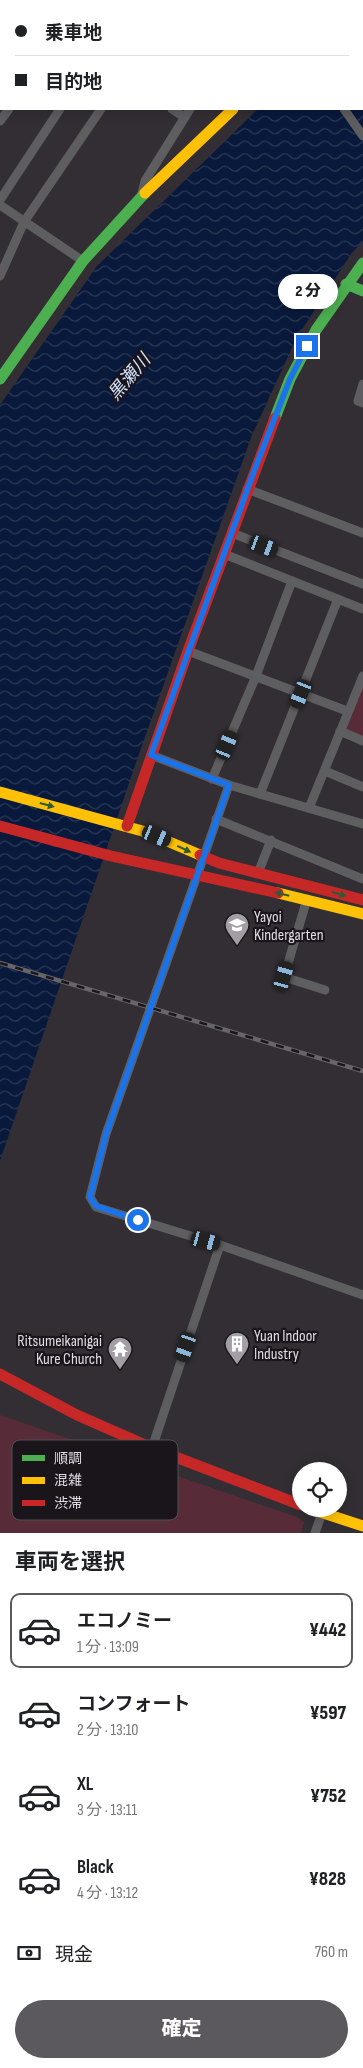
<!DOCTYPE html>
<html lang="ja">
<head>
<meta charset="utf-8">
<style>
  body { margin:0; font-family:"Sofia Sans Condensed","Noto Sans JP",sans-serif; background:#f2f2f2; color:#202124; height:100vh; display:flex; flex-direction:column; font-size:19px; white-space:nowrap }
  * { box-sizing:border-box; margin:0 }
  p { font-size:16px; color:#757577 }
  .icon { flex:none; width:28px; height:28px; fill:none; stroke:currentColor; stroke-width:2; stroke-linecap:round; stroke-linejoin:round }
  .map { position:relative; height:1533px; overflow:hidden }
  .sheet { display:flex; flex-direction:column; background:#fff; flex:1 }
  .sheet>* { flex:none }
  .banner { position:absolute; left:0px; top:0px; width:364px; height:110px; box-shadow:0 2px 12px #0003; display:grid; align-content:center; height:110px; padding:0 15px; background:#fff }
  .tools { position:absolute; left:292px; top:1462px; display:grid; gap:10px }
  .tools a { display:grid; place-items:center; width:55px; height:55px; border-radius:50%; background:#fff; box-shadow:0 2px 12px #0003; font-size:25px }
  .end { position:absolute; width:22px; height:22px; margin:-11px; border:6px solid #1a73e8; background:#fff; box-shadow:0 0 0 2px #fff }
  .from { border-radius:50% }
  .bubble { position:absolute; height:35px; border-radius:18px; background:#fff; box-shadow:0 2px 12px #0003; font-size:16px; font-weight:800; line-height:35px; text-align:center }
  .car { position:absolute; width:15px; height:30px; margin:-15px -8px; border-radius:6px; box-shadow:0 0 4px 1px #0007; background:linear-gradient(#222 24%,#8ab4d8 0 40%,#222 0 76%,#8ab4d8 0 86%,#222 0) }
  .banner b { display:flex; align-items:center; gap:18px; height:48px; font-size:19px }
  .banner b+b { border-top:1px solid #e0e0e0 }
  .banner i { width:12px; height:12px; background:#202124 }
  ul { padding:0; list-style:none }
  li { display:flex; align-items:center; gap:15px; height:75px; margin:0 10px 8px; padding:0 5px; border:2px solid transparent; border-radius:10px }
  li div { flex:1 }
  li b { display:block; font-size:19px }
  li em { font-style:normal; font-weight:800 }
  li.current { border-color:#5b595e }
  li>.icon { width:45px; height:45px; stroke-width:1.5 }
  h2 { padding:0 15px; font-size:22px; line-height:60px }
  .pay { display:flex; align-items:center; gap:12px; height:55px; padding:0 15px; font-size:19px }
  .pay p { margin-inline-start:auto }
  .cta { display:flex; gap:10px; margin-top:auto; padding:10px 15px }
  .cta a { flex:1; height:58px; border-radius:30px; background:#5b595e; color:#fff; font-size:20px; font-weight:800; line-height:58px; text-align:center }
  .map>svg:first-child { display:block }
  .green { fill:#572b37 }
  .water { fill:url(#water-waves) }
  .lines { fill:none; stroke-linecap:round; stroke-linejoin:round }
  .street { stroke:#5e5e61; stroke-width:9 }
  .fast { stroke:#4caf50; stroke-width:11 }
  .slow { stroke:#ffc107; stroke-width:11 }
  .jam { stroke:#c62828; stroke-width:11 }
  .rail-casing { stroke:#68656a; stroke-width:4.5 }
  .rail { stroke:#19151b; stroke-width:2.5; stroke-dasharray:8; stroke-linecap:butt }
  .oneway { fill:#305a33 }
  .route { stroke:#1a73e8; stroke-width:6 }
  .labels { text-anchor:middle; stroke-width:4.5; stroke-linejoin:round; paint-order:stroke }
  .poi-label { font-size:16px; fill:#e0dae3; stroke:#19151b; text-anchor:start }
  .water-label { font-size:18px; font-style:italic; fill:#d2e3ff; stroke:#19151b }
  .key { fill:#19151b; stroke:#555057; stroke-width:1 }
  .key-label { font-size:14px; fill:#e0dae3 }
</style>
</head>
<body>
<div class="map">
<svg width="363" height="1533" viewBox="0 0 363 1533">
  <defs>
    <pattern id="water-waves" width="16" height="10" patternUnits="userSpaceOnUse" patternTransform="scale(1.25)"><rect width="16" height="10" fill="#08193b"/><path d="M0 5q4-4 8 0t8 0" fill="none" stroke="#2c3a57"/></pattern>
  </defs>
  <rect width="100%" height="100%" fill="#322e34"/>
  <g class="green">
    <polygon points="363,688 363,737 347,731 345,727 360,690"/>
    <polygon points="0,1415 297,1517 304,1522 301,1533 0,1533"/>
  </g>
  <polygon class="water" points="363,20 363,241 351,254 296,339 252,435 139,754 0,1161 0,405 97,266 258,109 362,109"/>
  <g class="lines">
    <g class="street">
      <polyline points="239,0 240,1"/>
      <polyline points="86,1 87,0"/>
      <polyline points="132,1 133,0"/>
      <polyline points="178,1 179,0"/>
      <polyline points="273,1 275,0"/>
      <polyline points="0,78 1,79"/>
      <polyline points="172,109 184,117"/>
      <polyline points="344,109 363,136"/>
      <polyline points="0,121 9,109"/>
      <polyline points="141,197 145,181 190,109"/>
      <polyline points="0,200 60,109"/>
      <polyline points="0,205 83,261"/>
      <polyline points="0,276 24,222 101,109"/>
      <polyline points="363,384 358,401 363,403"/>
      <polyline points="247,489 363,533"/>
      <polyline points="232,533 363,584"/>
      <polyline points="224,554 363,609"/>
      <polyline points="188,651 347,711"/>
      <polyline points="340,731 363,741"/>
      <polyline points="151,755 229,785 363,824"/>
      <polyline points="325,771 363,787"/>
      <polyline points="212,779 256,676 292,581"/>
      <polyline points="229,785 106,1134 90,1197 96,1207 220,1245 363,1295"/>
      <polyline points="260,794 338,599"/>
      <polyline points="309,808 363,676"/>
      <polyline points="216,819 363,879"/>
      <polyline points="258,873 271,840"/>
      <polyline points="307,899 284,977 325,990"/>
      <polyline points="152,1448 220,1245"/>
      <polyline points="315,1533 322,1513"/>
    </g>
    <g class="fast">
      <polyline points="346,284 363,291"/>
      <polyline points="0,379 83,261 145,193"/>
      <polyline points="275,418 290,379 316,330 363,263"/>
    </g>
    <g class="slow">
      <polyline points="145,193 233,109"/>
      <polyline points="0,792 146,832 200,855"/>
      <polyline points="278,893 363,914"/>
      <polyline points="311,1509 363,1526"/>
    </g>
    <g class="jam">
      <polyline points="361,1 363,0"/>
      <polyline points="0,826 111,856 278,893"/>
      <polyline points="127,826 188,651 275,418"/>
      <polyline points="200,855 219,863 363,900"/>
      <polyline points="0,1374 77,1415 152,1448 301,1505"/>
    </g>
    <defs>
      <polyline id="rail" points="0,963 363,1071"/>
    </defs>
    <use href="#rail" class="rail-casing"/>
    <use href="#rail" class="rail"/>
  </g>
  <defs><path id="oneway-solid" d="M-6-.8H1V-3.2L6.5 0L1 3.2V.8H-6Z" transform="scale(1.25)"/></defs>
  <g class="oneway">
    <use href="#oneway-solid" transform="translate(47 805) rotate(15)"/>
    <use href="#oneway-solid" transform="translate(184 849) rotate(25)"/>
    <use href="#oneway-solid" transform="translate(282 894) rotate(-167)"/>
    <use href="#oneway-solid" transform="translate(339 894) rotate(15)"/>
  </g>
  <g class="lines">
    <polyline class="route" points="138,1220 96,1206 90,1197 106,1134 229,785 151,755 254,471 290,379 307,346"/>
  </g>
  <defs>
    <symbol id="school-pin" viewBox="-11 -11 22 30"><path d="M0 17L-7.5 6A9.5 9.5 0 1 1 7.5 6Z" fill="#a39ea6" stroke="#19151b"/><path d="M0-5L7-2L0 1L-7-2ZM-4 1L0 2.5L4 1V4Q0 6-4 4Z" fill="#fff"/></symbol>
    <symbol id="building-pin" viewBox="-11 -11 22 30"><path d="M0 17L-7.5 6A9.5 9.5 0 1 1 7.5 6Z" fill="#a39ea6" stroke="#19151b"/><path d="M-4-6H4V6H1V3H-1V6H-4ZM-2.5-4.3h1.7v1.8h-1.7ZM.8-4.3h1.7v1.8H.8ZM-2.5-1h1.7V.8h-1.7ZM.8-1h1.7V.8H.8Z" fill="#fff"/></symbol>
    <symbol id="temple-pin" viewBox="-11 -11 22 30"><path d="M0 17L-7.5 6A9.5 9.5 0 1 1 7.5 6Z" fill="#a39ea6" stroke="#19151b"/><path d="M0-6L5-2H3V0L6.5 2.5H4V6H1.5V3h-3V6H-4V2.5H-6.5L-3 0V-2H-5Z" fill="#fff"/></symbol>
  </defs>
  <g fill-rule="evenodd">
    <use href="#school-pin" x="223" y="911" width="28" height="38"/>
    <use href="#building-pin" x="223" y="1330" width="28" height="38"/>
    <use href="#temple-pin" x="106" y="1335" width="28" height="38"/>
  </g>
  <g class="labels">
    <g class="poi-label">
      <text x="254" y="922">Yayoi<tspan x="254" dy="18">Kindergarten</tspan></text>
      <text x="254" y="1341">Yuan Indoor<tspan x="254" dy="18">Industry</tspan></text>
      <text x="102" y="1346" text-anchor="end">Ritsumeikanigai<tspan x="102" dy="18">Kure Church</tspan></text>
    </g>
    <g class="water-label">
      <text transform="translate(129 377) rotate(-50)" y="6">黒瀬川</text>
    </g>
  </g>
  <rect x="12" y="1440" width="166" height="80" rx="8" class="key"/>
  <rect x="22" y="1455" width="23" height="6" fill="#4caf50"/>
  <rect x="22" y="1477" width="23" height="7" fill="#ffc107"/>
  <rect x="22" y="1500" width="23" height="6" fill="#c62828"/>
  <g class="key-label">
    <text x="54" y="1463">順調</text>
    <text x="54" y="1485">混雑</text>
    <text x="54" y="1508">渋滞</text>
  </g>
</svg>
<div class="tools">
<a><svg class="icon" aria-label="locate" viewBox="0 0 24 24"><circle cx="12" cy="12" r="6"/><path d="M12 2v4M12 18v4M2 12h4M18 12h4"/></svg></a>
</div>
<i class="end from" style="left:138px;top:1220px"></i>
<i class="end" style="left:307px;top:346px"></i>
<div class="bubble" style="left:278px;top:274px;width:60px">2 分</div>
<i class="car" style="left:264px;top:546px;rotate:111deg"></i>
<i class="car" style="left:301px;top:694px;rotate:202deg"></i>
<i class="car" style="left:227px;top:745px;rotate:23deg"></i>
<i class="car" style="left:157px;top:836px;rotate:113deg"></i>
<i class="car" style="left:284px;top:976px;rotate:16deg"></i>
<i class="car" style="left:206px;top:1241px;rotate:105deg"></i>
<i class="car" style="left:186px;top:1347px;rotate:199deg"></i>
<div class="banner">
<b><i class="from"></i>乗車地</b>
<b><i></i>目的地</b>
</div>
</div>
<section class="sheet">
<h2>車両を選択</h2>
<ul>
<li class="current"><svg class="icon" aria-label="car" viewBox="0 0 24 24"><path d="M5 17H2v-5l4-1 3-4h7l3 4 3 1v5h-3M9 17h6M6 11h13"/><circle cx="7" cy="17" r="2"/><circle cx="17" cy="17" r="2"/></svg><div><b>エコノミー</b><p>1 分 · 13:09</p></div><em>¥442</em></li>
<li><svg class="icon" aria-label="car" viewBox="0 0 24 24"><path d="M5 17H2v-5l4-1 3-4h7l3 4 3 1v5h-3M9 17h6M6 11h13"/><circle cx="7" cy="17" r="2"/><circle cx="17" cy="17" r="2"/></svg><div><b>コンフォート</b><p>2 分 · 13:10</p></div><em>¥597</em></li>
<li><svg class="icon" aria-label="car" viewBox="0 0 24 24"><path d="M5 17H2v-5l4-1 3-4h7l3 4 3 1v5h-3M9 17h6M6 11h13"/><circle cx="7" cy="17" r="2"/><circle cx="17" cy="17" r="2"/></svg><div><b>XL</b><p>3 分 · 13:11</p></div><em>¥752</em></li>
<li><svg class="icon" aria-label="car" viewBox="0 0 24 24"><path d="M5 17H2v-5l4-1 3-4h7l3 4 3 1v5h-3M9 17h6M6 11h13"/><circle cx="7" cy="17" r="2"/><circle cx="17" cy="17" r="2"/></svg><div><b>Black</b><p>4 分 · 13:12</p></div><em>¥828</em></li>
</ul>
<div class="pay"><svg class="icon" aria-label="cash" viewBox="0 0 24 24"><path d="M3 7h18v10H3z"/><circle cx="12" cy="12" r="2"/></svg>現金<p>760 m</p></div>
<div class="cta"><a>確定</a></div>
</section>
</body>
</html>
